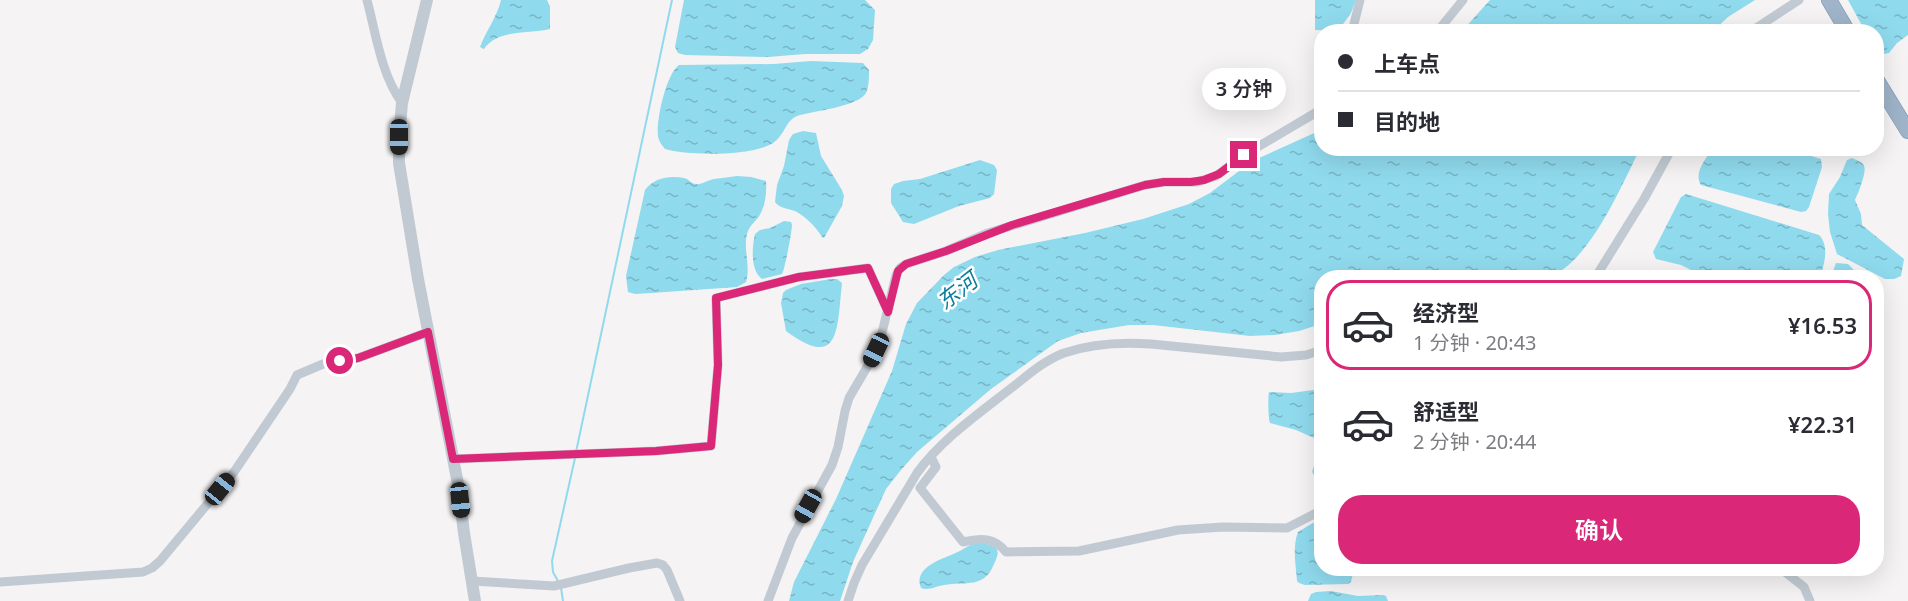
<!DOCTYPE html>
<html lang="zh">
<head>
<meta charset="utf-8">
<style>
  body { margin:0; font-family:"Noto Sans","Noto Sans SC",sans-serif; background:#f7f7f7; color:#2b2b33; height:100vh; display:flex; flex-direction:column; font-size:22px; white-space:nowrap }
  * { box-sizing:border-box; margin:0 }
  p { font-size:20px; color:#7c7c81 }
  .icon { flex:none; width:33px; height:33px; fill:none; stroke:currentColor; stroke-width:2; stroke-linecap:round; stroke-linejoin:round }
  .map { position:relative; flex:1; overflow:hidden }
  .drawer { position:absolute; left:1314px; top:270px; width:570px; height:306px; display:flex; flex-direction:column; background:#fff; border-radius:24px; box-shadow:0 6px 24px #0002 }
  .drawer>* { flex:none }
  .banner { position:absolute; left:1314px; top:24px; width:570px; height:132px; border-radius:24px; box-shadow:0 6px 24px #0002; display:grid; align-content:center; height:132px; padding:0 24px; background:#fff }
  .end { position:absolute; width:27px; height:27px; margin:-14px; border:8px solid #db2777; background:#fff; box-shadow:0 0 0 3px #fff }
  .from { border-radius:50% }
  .bubble { position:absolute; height:42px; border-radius:21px; background:#fff; box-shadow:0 6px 24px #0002; font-size:20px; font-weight:600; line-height:42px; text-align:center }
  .car { position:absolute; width:18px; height:36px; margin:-18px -9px; border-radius:8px; box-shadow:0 0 4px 2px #0007; background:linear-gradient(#222 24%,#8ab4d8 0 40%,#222 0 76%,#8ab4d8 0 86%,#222 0) }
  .banner b { display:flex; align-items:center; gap:21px; height:57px; font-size:22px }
  .banner b+b { border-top:2px solid #e1e1e2 }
  .banner i { width:15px; height:15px; background:#2b2b33 }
  ul { padding:10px 0 0; list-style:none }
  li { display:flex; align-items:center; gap:18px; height:90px; margin:0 12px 9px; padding:0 12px; border:3px solid transparent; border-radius:24px }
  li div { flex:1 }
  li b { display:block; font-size:22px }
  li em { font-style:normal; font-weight:600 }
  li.on { border-color:#db2777 }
  li>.icon { width:54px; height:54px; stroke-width:1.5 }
  .primary-button { display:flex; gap:12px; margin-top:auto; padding:12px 24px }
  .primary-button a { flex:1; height:69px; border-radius:24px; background:#db2777; color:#fff; font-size:24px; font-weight:600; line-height:69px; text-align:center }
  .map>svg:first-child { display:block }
  .water { fill:url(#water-ripples) }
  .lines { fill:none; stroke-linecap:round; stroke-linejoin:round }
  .stream { stroke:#90daee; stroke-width:2 }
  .trunk-casing { stroke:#7690ad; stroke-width:16 }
  .minor { stroke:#c1cad2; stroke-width:9 }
  .tertiary { stroke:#c1cad2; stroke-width:12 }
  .trunk { stroke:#9fb4c9; stroke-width:15 }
  .route { stroke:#db2777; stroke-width:8 }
  .labels { text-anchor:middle; stroke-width:5; stroke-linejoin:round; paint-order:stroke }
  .water-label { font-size:22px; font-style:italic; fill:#0c7c9b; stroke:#fff }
</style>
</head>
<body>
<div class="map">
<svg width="1908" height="601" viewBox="0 0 1908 601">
  <defs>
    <pattern id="water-ripples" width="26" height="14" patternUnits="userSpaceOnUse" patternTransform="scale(1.5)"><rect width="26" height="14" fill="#90daee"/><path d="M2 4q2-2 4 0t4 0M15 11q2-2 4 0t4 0" fill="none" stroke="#78b4c4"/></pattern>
  </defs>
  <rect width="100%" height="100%" fill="#f5f3f3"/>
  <g class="water">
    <path d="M 501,0 L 547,0 L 550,7 L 550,29 C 528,34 498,29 484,49 L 480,47 C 486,31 497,17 501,0 Z"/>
    <polygon points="684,0 865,0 875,10 873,40 868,49 860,54 805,54 768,57 685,55 678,53 675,47"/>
    <polygon points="1315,0 1356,0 1351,13 1338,31 1315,30"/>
    <polygon points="1490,0 1755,0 1728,17 1713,31 1462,31"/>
    <polygon points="1848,0 1908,0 1908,35 1897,43 1889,53 1884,54 1877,49 1876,32 1865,31"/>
    <path d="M 811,61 L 863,63 L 869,70 C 869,77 869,87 866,93 C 858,107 812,111 797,116 C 786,120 784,136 773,143 C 753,156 688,156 665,149 C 662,145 659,142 658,136 C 656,121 666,74 679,65 L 774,64 Z"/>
    <path d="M 1321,130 L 1322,148 L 1640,149 C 1621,186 1590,262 1549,277 L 1322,278 L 1321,324 L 1299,331 L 1275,335 L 1250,336 L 1153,325 L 1129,325 L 1081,333 L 1058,341 L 991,389 L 917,452 L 901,470 L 886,489 L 853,562 L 840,601 L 789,601 L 794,582 L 836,499 L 892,371 L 906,324 L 917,303 L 944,275 L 954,267 L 975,257 L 998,250 L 1085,233 L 1143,219 L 1189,204 L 1210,193 L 1239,171 L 1259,158 Z"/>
    <path d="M 803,131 L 816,133 L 821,156 L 842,190 L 844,196 L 842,206 L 824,238 L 822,237 C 816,227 807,218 797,212 C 789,208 780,209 775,202 L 777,185 L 784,166 L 789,140 L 793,134 Z"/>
    <path d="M 1712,149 L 1789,149 L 1821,159 L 1822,167 L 1809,207 L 1806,211 L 1801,212 L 1701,185 C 1693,173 1706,159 1712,149 Z"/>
    <path d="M 1852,158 C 1856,160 1863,162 1864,166 C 1867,172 1858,194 1855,200 L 1861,214 L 1862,225 L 1904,259 L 1901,276 L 1894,279 L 1885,279 L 1837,254 L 1830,232 L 1828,214 L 1829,194 L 1840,177 L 1847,160 Z"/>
    <polygon points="980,160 994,165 997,170 994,194 990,198 959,206 914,224 903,222 891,203 891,189 894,184 903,181 920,179"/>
    <path d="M 737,176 L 751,177 L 766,181 C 767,193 765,208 758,218 C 753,223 749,227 747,234 C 743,249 751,267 746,282 L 737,287 L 651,293 L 635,294 L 628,292 L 626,276 L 645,190 C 653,178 670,175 684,178 C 689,179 691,184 696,184 C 701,185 708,180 714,179 C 722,178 730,177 737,176 Z"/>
    <path d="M 1686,194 L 1819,235 C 1830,246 1824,265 1820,277 L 1713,277 L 1699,274 L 1681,265 L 1656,259 L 1653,252 L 1681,197 Z"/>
    <path d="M 784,221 L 791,222 L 792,225 C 792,231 785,269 782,274 L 762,279 C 750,270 752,247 755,234 L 760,230 L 770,228 Z"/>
    <polygon points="1836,263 1848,264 1855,271 1870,277 1831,277"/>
    <path d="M 831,279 L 837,279 L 842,283 C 837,327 841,372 786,331 L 781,303 L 783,293 L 786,290 L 801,284 Z"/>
    <path d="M 1321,389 L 1322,389 L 1321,480 L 1315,477 L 1312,472 L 1318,452 L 1314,438 L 1296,430 L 1270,423 C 1268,419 1268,395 1269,392 L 1291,393 Z"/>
    <path d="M 1321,518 L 1322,568 L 1354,569 L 1351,582 L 1348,584 L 1305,585 L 1299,583 L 1297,581 C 1296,565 1292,547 1298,532 Z"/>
    <path d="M 977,542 L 995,546 C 1000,553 997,557 994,564 C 984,589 966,581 944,585 C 936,586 929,591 921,588 C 912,566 946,558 960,551 C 966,548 970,544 977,542 Z"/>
    <polygon points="1331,591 1358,596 1383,595 1386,596 1388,601 1308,601 1311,594 1316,592"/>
  </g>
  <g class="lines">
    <g class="stream">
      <polyline points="576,452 672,0"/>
      <polyline points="559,583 553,572 552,561 575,458"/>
      <polyline points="561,588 563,601"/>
    </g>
    <defs>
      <g id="trunk">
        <polyline points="1829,0 1848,32"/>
        <polyline points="1876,79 1908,131"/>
      </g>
    </defs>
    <use href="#trunk" class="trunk-casing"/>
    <g class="minor">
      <path d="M 367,0 C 376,34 381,74 402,103"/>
      <polyline points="1352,32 1360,0"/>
      <polyline points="1437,32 1463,0"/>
      <polyline points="1750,32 1799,0"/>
      <polyline points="1595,278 1644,199 1672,148"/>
      <path d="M 931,457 L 936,467 L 920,488 L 963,542 C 981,538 994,537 1006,552 L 1079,551 L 1178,530 L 1223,527 L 1287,528 L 1322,510"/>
      <polyline points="453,459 656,451 711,446 718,365 716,298 799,277 868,268 888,312"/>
      <polyline points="1780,568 1804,587 1810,601"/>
      <polyline points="472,581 554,586 629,568 657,563 663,565 667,570 680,601"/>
      <polyline points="0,582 143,572 152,568 160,561 234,472 290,389 297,375 323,364 358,358 428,332"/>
      <polyline points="768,601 792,538 832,465 838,447 845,411 849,398 870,362 881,337 896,275 900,268 906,264 946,251 988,233 1145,185 1164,182 1197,182 1216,176 1244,155 1322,109"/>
      <path d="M 848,601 L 854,583 L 862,565 L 917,473 C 941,440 978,414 1010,389 C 1027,376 1043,361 1064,353 C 1090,344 1123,342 1151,344 L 1281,357 L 1306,355 L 1322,350"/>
    </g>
    <polyline class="tertiary" points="427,0 402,103 399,137 399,163 418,279 458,484 464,533 475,601"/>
    <use href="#trunk" class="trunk"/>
  </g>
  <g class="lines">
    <polyline class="route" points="340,361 358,358 428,332 453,459 656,451 711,446 718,365 716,298 799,277 868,268 888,312 898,271 906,264 946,251 1012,225 1145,185 1164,182 1191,182 1204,180 1219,174 1244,155"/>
  </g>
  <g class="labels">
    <g class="water-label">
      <text transform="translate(957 291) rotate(-38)" y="8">东河</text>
    </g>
  </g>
</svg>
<i class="end from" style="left:340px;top:361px"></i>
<i class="end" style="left:1244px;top:155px"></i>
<div class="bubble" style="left:1202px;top:68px;width:84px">3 分钟</div>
<i class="car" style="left:399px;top:137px;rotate:180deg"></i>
<i class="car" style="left:876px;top:350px;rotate:205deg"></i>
<i class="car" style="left:220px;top:489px;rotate:39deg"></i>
<i class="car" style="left:460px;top:500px;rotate:174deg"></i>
<i class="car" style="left:808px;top:506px;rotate:209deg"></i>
<div class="banner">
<b><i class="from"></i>上车点</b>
<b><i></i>目的地</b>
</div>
<section class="drawer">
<ul>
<li class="on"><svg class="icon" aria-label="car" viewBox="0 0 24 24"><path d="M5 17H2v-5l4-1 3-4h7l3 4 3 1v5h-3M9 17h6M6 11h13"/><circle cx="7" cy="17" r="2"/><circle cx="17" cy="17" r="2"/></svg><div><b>经济型</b><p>1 分钟 · 20:43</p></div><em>¥16.53</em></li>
<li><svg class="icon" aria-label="car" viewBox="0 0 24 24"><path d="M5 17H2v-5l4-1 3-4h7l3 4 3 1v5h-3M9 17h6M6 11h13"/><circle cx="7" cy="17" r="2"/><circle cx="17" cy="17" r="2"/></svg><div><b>舒适型</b><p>2 分钟 · 20:44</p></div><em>¥22.31</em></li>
</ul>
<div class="primary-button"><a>确认</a></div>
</section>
</div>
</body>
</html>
